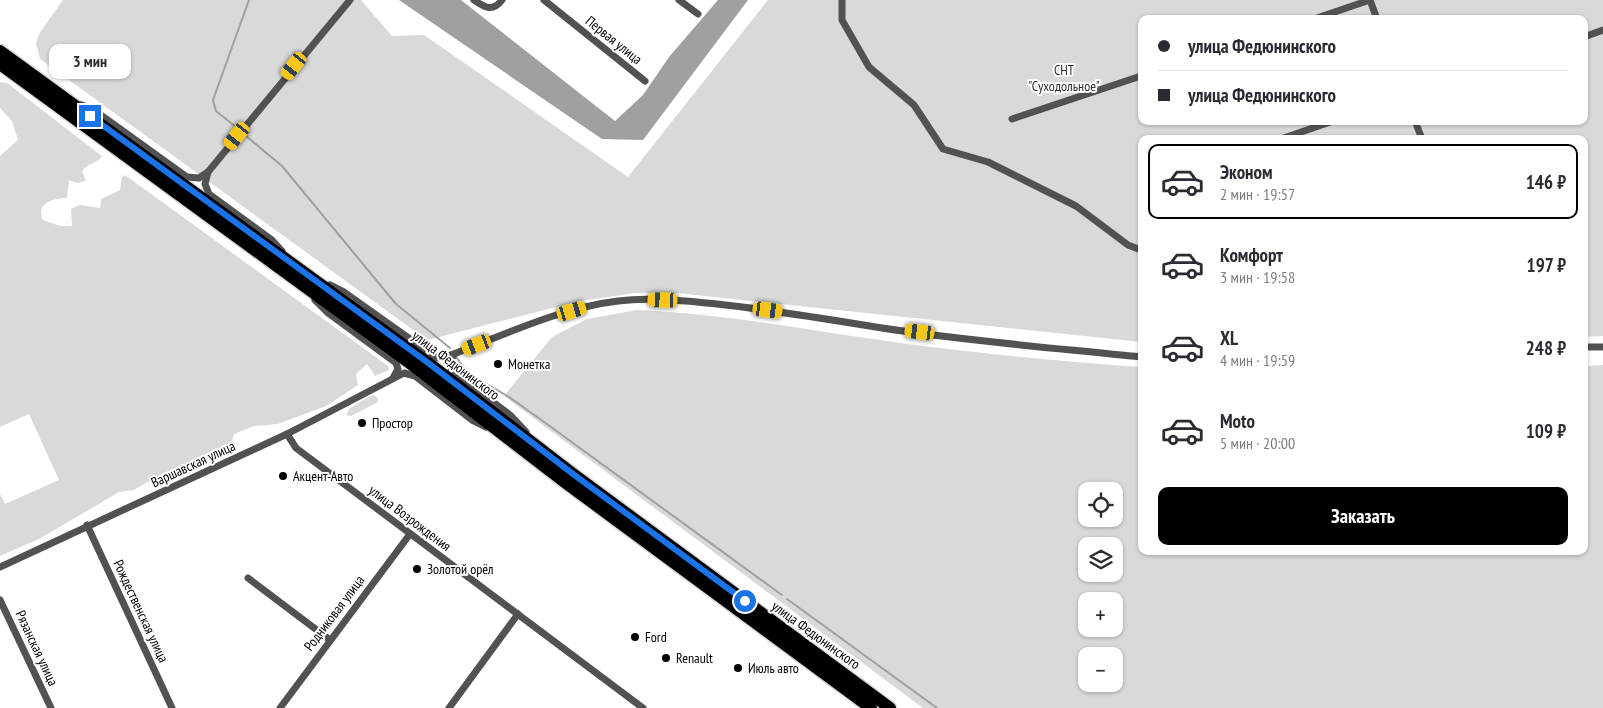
<!DOCTYPE html>
<html lang="ru">
<head>
<meta charset="utf-8">
<style>
  body { margin:0; font-family:"PT Sans Narrow",sans-serif; background:#f7f7f7; color:#2b2b33; height:100vh; display:flex; flex-direction:column; font-size:19px; white-space:nowrap }
  * { box-sizing:border-box; margin:0 }
  p { font-size:16px; color:#7c7c81 }
  .icon { flex:none; width:28px; height:28px; fill:none; stroke:currentColor; stroke-width:2; stroke-linecap:round; stroke-linejoin:round }
  .map { position:relative; flex:1; overflow:hidden }
  .details { position:absolute; left:1138px; top:135px; width:450px; height:420px; display:flex; flex-direction:column; background:#fff; border-radius:10px; box-shadow:0 1px 4px #0004 }
  .details>* { flex:none }
  .guide { position:absolute; left:1138px; top:15px; width:450px; height:110px; border-radius:10px; box-shadow:0 1px 4px #0004; display:grid; align-content:center; height:110px; padding:0 20px; background:#fff }
  .buttons { position:absolute; left:1078px; top:482px; display:grid; gap:10px }
  .buttons a { display:grid; place-items:center; width:45px; height:45px; border-radius:10px; background:#fff; box-shadow:0 1px 4px #0004; font-size:25px }
  .end { position:absolute; width:22px; height:22px; margin:-11px; border:6px solid #1a73e8; background:#fff; box-shadow:0 0 0 2px #fff }
  .from { border-radius:50% }
  .bubble { position:absolute; height:35px; border-radius:10px; background:#fff; box-shadow:0 1px 4px #0004; font-size:16px; font-weight:700; line-height:35px; text-align:center }
  .car { position:absolute; width:15px; height:30px; margin:-15px -8px; border-radius:6px; box-shadow:0 0 4px 1px #0007; background:linear-gradient(#f5c518 24%,#345 0 40%,#f5c518 0 76%,#345 0 86%,#f5c518 0) }
  .guide b { display:flex; align-items:center; gap:18px; height:48px; font-size:19px }
  .guide b+b { border-top:1px solid #e1e1e2 }
  .guide i { width:12px; height:12px; background:#2b2b33 }
  ul { padding:9px 0 0; list-style:none }
  li { display:flex; align-items:center; gap:15px; height:75px; margin:0 10px 8px; padding:0 10px; border:2px solid transparent; border-radius:10px }
  li div { flex:1 }
  li b { display:block; font-size:19px }
  li em { font-style:normal; font-weight:700 }
  li.on { border-color:#000 }
  li>.icon { width:45px; height:45px; stroke-width:1.5 }
  .button { display:flex; gap:10px; margin-top:auto; padding:10px 20px }
  .button a { flex:1; height:58px; border-radius:10px; background:#000; color:#fff; font-size:20px; font-weight:700; line-height:58px; text-align:center }
  .map>svg:first-child { display:block }
  .green { fill:#d9d9d9; fill-rule:evenodd }
  .water { fill:#a0a0a0 }
  .lines { fill:none; stroke-linecap:round; stroke-linejoin:round }
  .stream { stroke:#a0a0a0; stroke-width:2 }
  .highway-casing { stroke:#dbdbdb; stroke-width:15 }
  .street { stroke:#525252; stroke-width:7 }
  .highway { stroke:#000; stroke-width:12 }
  .route { stroke:#1a73e8; stroke-width:6 }
  .poi-dot { fill:#000; stroke:#fff; stroke-width:2 }
  .labels { text-anchor:middle; stroke-width:4; stroke-linejoin:round; paint-order:stroke }
  .street-label { font-size:14px; fill:#000; stroke:#fff }
  .park-label { font-size:14px; fill:#303030; stroke:#fff }
  .poi-label { font-size:14px; fill:#000; stroke:#fff; text-anchor:start }
</style>
</head>
<body>
<div class="map">
<svg width="1603" height="708" viewBox="0 0 1603 708">
  <rect width="100%" height="100%" fill="#fff"/>
  <g class="green">
    <path d="M 63,0 L 361,0 L 392,36 L 424,35 L 628,177 L 768,0 L 1603,0 L 1603,336 L 1584,337 L 1584,139 L 1141,139 L 1141,342 L 677,293 L 635,293 L 580,301 L 427,340 L 40,59 L 36,43 L 39,34 ZM 1141,19 L 1584,19 L 1584,121 L 1141,121 Z"/>
    <path d="M 0,82 L 7,83 L 102,156 C 97,164 88,163 82,171 L 86,181 L 77,183 L 69,180 L 67,198 C 54,198 35,203 43,220 L 60,226 L 72,226 L 71,209 L 80,205 L 100,208 L 101,199 L 120,190 L 122,177 L 125,175 L 388,366 L 389,370 L 375,376 L 367,364 L 356,374 L 358,385 L 326,406 L 278,424 L 254,426 L 234,434 L 230,447 L 219,458 L 202,461 L 159,482 L 147,482 L 134,490 L 119,492 L 39,539 L 0,556 L 0,494 L 5,504 L 59,480 L 29,414 L 0,427 L 0,156 L 18,140 L 12,121 L 0,108 Z"/>
    <path d="M 637,310 C 728,314 817,332 908,344 C 985,354 1063,362 1141,367 L 1141,551 L 1584,551 L 1584,366 L 1603,365 L 1603,708 L 923,708 L 504,396 L 552,337 L 587,319 ZM 1086,491 L 1114,491 L 1114,519 L 1086,519 ZM 1086,546 L 1114,546 L 1114,574 L 1086,574 ZM 1086,601 L 1114,601 L 1114,629 L 1086,629 ZM 1086,656 L 1114,656 L 1114,684 L 1086,684 Z"/>
    <polygon points="372,395 377,397 378,402 351,416 346,415 350,408"/>
  </g>
  <polygon class="water" points="399,0 461,0 615,121 643,95 669,57 718,0 748,0 643,140 602,139"/>
  <g class="lines">
    <g class="stream">
      <polyline points="236,127 216,111 213,100 249,0"/>
      <polyline points="246,136 282,166 396,304 450,348"/>
      <path d="M 457,358 C 467,376 488,384 504,394 C 516,401 528,411 540,419 L 782,595"/>
      <polyline points="787,599 937,708"/>
    </g>
    <defs>
      <g id="highway">
        <polyline points="0,51 427,362 573,474 890,708"/>
        <polyline points="0,64 411,364 566,483 871,708"/>
      </g>
    </defs>
    <use href="#highway" class="highway-casing"/>
    <g class="street">
      <path d="M 474,0 C 485,8 493,12 502,0"/>
      <polyline points="544,0 645,81"/>
      <polyline points="679,0 698,14"/>
      <polyline points="842,0 842,20 869,67 914,105 943,149 988,162 1076,206 1128,245 1141,250"/>
      <polyline points="1314,19 1370,0 1377,19"/>
      <polyline points="1584,37 1603,30"/>
      <polyline points="82,105 94,110 187,177 199,178 208,172 350,0"/>
      <polyline points="1012,119 1141,76"/>
      <polyline points="1415,121 1422,139"/>
      <polyline points="1281,139 1333,121"/>
      <polyline points="208,172 205,184 209,194 272,240 282,251"/>
      <path d="M 330,285 L 344,292 L 437,358 L 446,357 C 502,336 559,308 618,301 C 651,297 684,301 717,304 C 772,310 826,319 882,328 C 967,341 1055,348 1141,357"/>
      <polyline points="315,300 328,313 396,363 398,369 393,378"/>
      <polyline points="1584,347 1603,347"/>
      <polyline points="454,355 449,363 452,371 510,415 526,432"/>
      <polyline points="287,434 296,448 643,708"/>
      <polyline points="87,525 172,708"/>
      <polyline points="0,567 287,434 404,373 415,376 472,420 486,427"/>
      <polyline points="248,578 330,640"/>
      <polyline points="0,600 51,708"/>
      <polyline points="280,708 410,534"/>
      <polyline points="449,708 518,614"/>
    </g>
    <use href="#highway" class="highway"/>
  </g>
  <g class="lines">
    <polyline class="route" points="90,116 427,362 573,474 745,601"/>
  </g>
  <g class="poi-dot">
    <circle cx="498" cy="364" r="5"/>
    <circle cx="362" cy="423" r="5"/>
    <circle cx="283" cy="476" r="5"/>
    <circle cx="417" cy="569" r="5"/>
    <circle cx="635" cy="637" r="5"/>
    <circle cx="666" cy="658" r="5"/>
    <circle cx="738" cy="668" r="5"/>
  </g>
  <g class="labels">
    <g class="street-label">
      <text transform="translate(614 40) rotate(39)" y="5">Первая улица</text>
      <text transform="translate(456 365) rotate(37)" y="5">улица Федюнинского</text>
      <text transform="translate(193 464) rotate(-25)" y="5">Варшавская улица</text>
      <text transform="translate(410 518) rotate(37)" y="5">улица Возрождения</text>
      <text transform="translate(141 611) rotate(65)" y="5">Рождественская улица</text>
      <text transform="translate(334 613) rotate(-53)" y="5">Родниковая улица</text>
      <text transform="translate(816 635) rotate(36)" y="5">улица Федюнинского</text>
      <text transform="translate(37 648) rotate(65)" y="5">Рязанская улица</text>
    </g>
    <g class="park-label">
      <text x="1064" y="75">СНТ<tspan x="1064" dy="16">"Суходольное"</tspan></text>
    </g>
    <g class="poi-label">
      <text x="508" y="369">Монетка</text>
      <text x="372" y="428">Простор</text>
      <text x="293" y="481">Акцент-Авто</text>
      <text x="427" y="574">Золотой орёл</text>
      <text x="645" y="642">Ford</text>
      <text x="676" y="663">Renault</text>
      <text x="748" y="673">Июль авто</text>
    </g>
  </g>
</svg>
<div class="buttons">
<a><svg class="icon" aria-label="locate" viewBox="0 0 24 24"><circle cx="12" cy="12" r="6"/><path d="M12 2v4M12 18v4M2 12h4M18 12h4"/></svg></a>
<a><svg class="icon" aria-label="layers" viewBox="0 0 24 24"><path d="M12 4l9 5-9 5-9-5zM3 14l9 5 9-5"/></svg></a>
<a>+</a>
<a>−</a>
</div>
<i class="end from" style="left:745px;top:601px"></i>
<i class="end" style="left:90px;top:116px"></i>
<div class="bubble" style="left:49px;top:44px;width:82px">3 мин</div>
<i class="car" style="left:294px;top:66px;rotate:219deg"></i>
<i class="car" style="left:237px;top:136px;rotate:219deg"></i>
<i class="car" style="left:663px;top:300px;rotate:272deg"></i>
<i class="car" style="left:768px;top:310px;rotate:97deg"></i>
<i class="car" style="left:572px;top:311px;rotate:73deg"></i>
<i class="car" style="left:920px;top:332px;rotate:277deg"></i>
<i class="car" style="left:477px;top:345px;rotate:249deg"></i>
<div class="guide">
<b><i class="from"></i>улица Федюнинского</b>
<b><i></i>улица Федюнинского</b>
</div>
<section class="details">
<ul>
<li class="on"><svg class="icon" aria-label="car" viewBox="0 0 24 24"><path d="M5 17H2v-5l4-1 3-4h7l3 4 3 1v5h-3M9 17h6M6 11h13"/><circle cx="7" cy="17" r="2"/><circle cx="17" cy="17" r="2"/></svg><div><b>Эконом</b><p>2 мин · 19:57</p></div><em>146 ₽</em></li>
<li><svg class="icon" aria-label="car" viewBox="0 0 24 24"><path d="M5 17H2v-5l4-1 3-4h7l3 4 3 1v5h-3M9 17h6M6 11h13"/><circle cx="7" cy="17" r="2"/><circle cx="17" cy="17" r="2"/></svg><div><b>Комфорт</b><p>3 мин · 19:58</p></div><em>197 ₽</em></li>
<li><svg class="icon" aria-label="car" viewBox="0 0 24 24"><path d="M5 17H2v-5l4-1 3-4h7l3 4 3 1v5h-3M9 17h6M6 11h13"/><circle cx="7" cy="17" r="2"/><circle cx="17" cy="17" r="2"/></svg><div><b>XL</b><p>4 мин · 19:59</p></div><em>248 ₽</em></li>
<li><svg class="icon" aria-label="car" viewBox="0 0 24 24"><path d="M5 17H2v-5l4-1 3-4h7l3 4 3 1v5h-3M9 17h6M6 11h13"/><circle cx="7" cy="17" r="2"/><circle cx="17" cy="17" r="2"/></svg><div><b>Moto</b><p>5 мин · 20:00</p></div><em>109 ₽</em></li>
</ul>
<div class="button"><a>Заказать</a></div>
</section>
</div>
</body>
</html>
